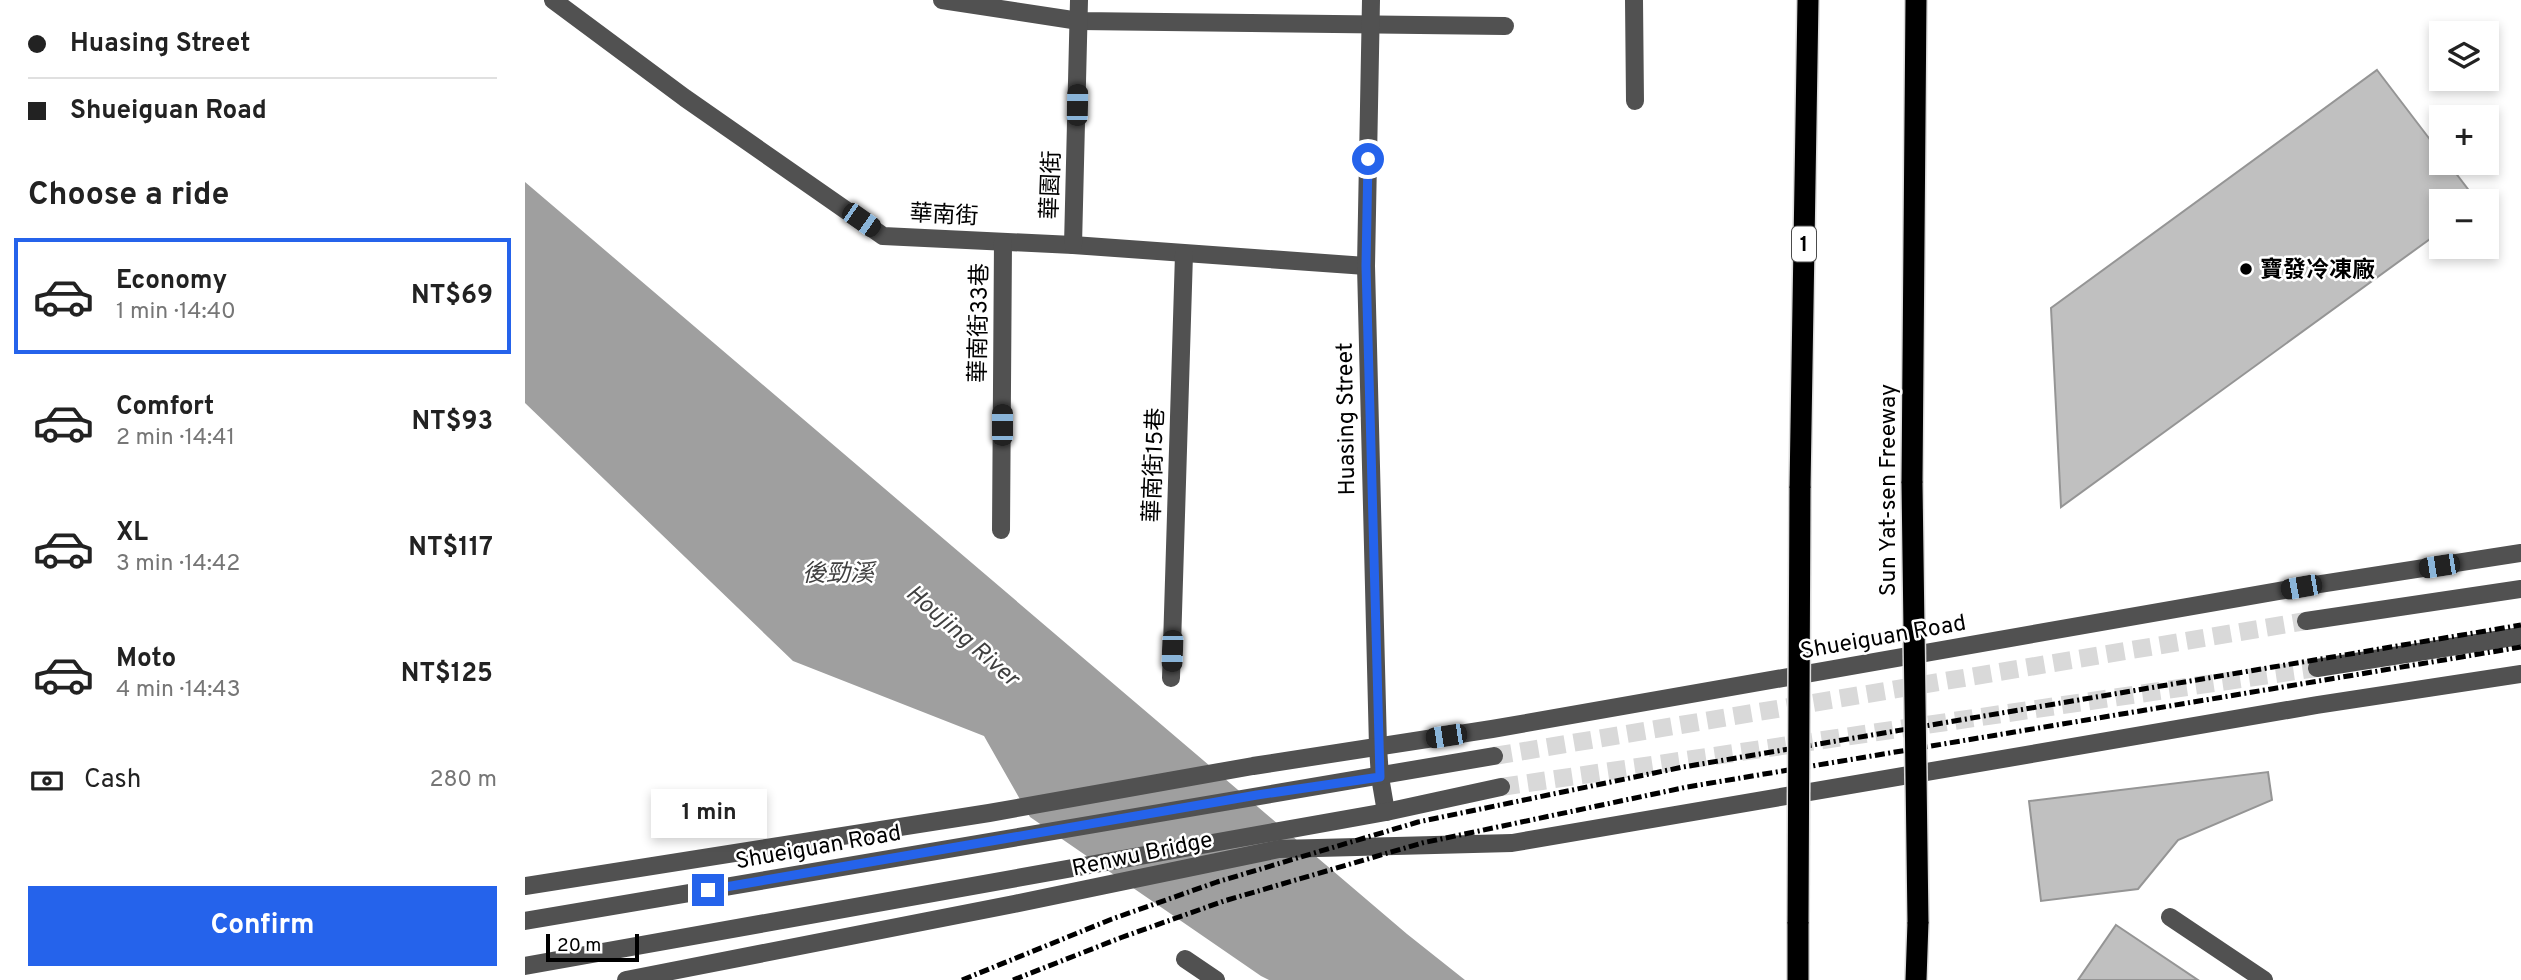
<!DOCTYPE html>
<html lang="en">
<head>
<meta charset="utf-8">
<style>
  body { margin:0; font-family:Overpass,"Noto Sans TC",sans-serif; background:#f2f2f2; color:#222; height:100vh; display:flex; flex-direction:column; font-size:26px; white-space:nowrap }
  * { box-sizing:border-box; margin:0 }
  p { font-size:23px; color:#767676 }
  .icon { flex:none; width:38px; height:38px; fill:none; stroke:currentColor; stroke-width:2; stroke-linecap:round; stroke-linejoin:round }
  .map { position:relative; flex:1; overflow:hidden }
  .drawer { display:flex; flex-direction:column; background:#fff; width:525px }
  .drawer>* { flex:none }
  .banner { display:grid; align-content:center; height:154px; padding:0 28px; background:#fff }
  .buttons { position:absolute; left:1904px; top:21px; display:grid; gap:14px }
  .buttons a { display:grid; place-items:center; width:70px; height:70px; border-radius:0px; background:#fff; box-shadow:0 4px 10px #0003; font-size:35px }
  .scale { position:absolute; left:21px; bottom:18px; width:93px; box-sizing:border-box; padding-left:7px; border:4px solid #000; border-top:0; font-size:19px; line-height:24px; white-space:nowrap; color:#000; -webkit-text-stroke:5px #fff; paint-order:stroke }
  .end { position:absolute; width:32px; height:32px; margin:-16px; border:9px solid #2563eb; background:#fff; box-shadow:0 0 0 4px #fff }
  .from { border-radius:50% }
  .bubble { position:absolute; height:49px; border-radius:0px; background:#fff; box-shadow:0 4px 10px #0003; font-size:23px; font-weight:700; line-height:49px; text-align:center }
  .car { position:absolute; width:21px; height:42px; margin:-21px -10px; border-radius:9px; box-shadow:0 0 5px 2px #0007; background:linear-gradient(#222 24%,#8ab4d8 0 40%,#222 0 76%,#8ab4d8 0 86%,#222 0) }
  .banner b { display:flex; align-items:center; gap:24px; height:66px; font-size:26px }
  .banner b+b { border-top:2px solid #e0e0e0 }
  .banner i { width:18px; height:18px; background:#222 }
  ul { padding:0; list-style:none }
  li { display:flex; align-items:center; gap:21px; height:116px; margin:0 14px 10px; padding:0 14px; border:4px solid transparent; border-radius:0px }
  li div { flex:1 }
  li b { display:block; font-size:26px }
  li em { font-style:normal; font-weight:700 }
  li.on { border-color:#2563eb }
  li>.icon { width:63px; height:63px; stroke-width:1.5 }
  h2 { padding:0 28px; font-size:32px; line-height:84px }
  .pay { display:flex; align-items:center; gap:18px; height:77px; padding:0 28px; font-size:26px }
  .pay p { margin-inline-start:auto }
  .primary-button { display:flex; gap:14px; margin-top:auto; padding:14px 28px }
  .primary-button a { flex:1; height:80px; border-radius:0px; background:#2563eb; color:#fff; font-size:28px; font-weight:700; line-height:80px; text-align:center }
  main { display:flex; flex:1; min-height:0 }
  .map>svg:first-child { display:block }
  .water { fill:#9f9f9f }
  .building { fill:#c0c0c0; stroke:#959595; stroke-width:2 }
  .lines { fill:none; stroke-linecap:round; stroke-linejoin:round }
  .minor-tunnel { stroke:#d9d9d9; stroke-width:18; stroke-dasharray:18 9; stroke-linecap:butt }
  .highway-casing { stroke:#dbdbdb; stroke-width:24 }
  .minor { stroke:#515151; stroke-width:18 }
  .highway { stroke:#000; stroke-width:21 }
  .rail { stroke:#000; stroke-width:5; stroke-dasharray:10 3.5 2 3.5; stroke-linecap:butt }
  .highway-bridge-casing { stroke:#dbdbdb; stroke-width:24; stroke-linecap:butt }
  .highway-bridge { stroke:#000; stroke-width:21 }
  .route { stroke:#2563eb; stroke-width:9 }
  .poi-dot { fill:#000; stroke:#fff; stroke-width:2.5 }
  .labels { text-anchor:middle; stroke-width:5; stroke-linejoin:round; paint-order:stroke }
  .shield { fill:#fff; stroke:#4c4c4c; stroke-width:2 }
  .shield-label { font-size:21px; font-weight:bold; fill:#000 }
  .street-label { font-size:23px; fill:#000; stroke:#fff }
  .poi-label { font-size:23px; font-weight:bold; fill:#000; stroke:#fff; text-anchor:start }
  .water-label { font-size:24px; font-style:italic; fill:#404040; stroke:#fff }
</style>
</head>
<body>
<main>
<section class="drawer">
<div class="banner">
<b><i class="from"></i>Huasing Street</b>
<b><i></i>Shueiguan Road</b>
</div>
<h2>Choose a ride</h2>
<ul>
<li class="on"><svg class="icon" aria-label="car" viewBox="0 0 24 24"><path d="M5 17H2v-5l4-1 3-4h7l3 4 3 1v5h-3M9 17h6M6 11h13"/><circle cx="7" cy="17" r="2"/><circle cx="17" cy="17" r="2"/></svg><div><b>Economy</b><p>1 min · 14:40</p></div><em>NT$69</em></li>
<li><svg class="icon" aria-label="car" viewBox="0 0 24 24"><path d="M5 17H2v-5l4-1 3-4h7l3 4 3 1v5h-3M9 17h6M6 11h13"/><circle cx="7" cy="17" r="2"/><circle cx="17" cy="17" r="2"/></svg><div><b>Comfort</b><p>2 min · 14:41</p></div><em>NT$93</em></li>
<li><svg class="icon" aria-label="car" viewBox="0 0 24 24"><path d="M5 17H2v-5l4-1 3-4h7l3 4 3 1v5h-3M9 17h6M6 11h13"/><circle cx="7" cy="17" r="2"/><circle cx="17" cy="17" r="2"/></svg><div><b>XL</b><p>3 min · 14:42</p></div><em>NT$117</em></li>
<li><svg class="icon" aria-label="car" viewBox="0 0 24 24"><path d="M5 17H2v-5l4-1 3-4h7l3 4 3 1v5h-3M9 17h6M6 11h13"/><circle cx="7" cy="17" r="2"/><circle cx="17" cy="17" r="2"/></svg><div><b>Moto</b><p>4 min · 14:43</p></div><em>NT$125</em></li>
</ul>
<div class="pay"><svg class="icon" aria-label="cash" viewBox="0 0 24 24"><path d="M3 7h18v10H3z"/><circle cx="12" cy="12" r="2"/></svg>Cash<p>280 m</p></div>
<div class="primary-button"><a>Confirm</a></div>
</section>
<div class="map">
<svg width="1996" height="980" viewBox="0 0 1996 980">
  <rect width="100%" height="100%" fill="#fff"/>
  <polygon class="water" points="0,182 882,934 940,980 744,980 736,976 505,817 459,736 268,661 0,403"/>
  <g class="building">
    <polygon points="1852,70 1916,154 1916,163 1923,163 1952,201 1916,201 1916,231 1536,507 1526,308"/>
    <polygon points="1743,772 1747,800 1653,840 1613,889 1516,901 1504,801"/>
    <polygon points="1591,925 1673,980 1553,980"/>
  </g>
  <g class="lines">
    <g class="minor-tunnel">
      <polyline points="969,756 1781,621"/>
      <polyline points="976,787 1792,668"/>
    </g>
    <defs>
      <g id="highway">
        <polyline points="1387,483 1391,0"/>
        <polyline points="1275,488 1283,0"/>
        <polyline points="1273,980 1273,922"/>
        <polyline points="1391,980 1393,922"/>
      </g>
    </defs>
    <use href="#highway" class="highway-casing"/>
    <g class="minor">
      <polyline points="28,0 160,98 358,236 548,245 841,266"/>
      <polyline points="417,0 554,21 980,26"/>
      <polyline points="846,0 841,266 853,747 855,777 861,812"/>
      <polyline points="1109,0 1110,101"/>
      <polyline points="548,245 554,0"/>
      <polyline points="476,530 478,242"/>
      <polyline points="1781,621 1996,589"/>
      <polyline points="1792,668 1996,636"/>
      <polyline points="646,678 659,254"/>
      <polyline points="0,886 464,813 728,766 967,729 1776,587 1996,553"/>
      <polyline points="1645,917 1739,980"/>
      <polyline points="0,921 969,756"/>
      <polyline points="660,959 691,980"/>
      <polyline points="0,966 861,812 976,787"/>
      <polyline points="101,980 489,904 754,849 987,843 1792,705 1996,674"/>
    </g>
    <use href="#highway" class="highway"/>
    <g class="rail">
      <polyline points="437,980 587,919 692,882 893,822 1158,767 1996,625"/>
      <polyline points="488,980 595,938 699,901 897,843 1162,787 1996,647"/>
    </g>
    <defs>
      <g id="highway-bridge">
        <polyline points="1387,483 1393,922"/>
        <polyline points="1273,922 1275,488"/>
      </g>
    </defs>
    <use href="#highway-bridge" class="highway-bridge-casing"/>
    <use href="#highway-bridge" class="highway-bridge"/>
  </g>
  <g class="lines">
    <polyline class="route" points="183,890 732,795 855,777 841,266 843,159"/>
  </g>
  <circle class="poi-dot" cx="1721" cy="269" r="7"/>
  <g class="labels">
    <rect class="shield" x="1267" y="226.5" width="24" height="35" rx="5"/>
    <g class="shield-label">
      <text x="1279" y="251">1</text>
    </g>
    <g class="street-label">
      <text transform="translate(525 185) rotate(-88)" y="8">華園街</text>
      <text transform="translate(419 214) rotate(3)" y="8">華南街</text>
      <text transform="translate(453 323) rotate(-89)" y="8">華南街33巷</text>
      <text transform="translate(820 419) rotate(-91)" y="8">Huasing Street</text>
      <text transform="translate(628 465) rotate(-88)" y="8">華南街15巷</text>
      <text transform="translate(1362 490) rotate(-90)" y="8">Sun Yat-sen Freeway</text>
      <text transform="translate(1358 636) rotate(-10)" y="8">Shueiguan Road</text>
      <text transform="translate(293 846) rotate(-10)" y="8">Shueiguan Road</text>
      <text transform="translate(617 853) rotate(-12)" y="8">Renwu Bridge</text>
    </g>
    <g class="poi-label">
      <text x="1735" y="277">寶發冷凍廠</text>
    </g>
    <g class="water-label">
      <text x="313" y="581">後勁溪</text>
      <text transform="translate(438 635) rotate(41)" y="8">Houjing River</text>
    </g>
  </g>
</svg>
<div class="buttons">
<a><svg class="icon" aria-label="layers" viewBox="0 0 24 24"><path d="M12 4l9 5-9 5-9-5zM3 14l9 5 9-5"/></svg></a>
<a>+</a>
<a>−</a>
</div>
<div class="scale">20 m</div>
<i class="end from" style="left:843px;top:159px"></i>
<i class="end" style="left:183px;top:890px"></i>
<div class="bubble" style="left:126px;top:789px;width:116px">1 min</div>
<i class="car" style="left:552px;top:105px;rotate:1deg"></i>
<i class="car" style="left:336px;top:220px;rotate:125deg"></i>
<i class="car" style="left:477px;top:425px;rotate:0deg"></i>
<i class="car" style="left:1914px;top:566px;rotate:261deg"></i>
<i class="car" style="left:1776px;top:587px;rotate:260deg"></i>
<i class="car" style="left:647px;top:651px;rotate:182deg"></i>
<i class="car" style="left:921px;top:736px;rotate:261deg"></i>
</div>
</main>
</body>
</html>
